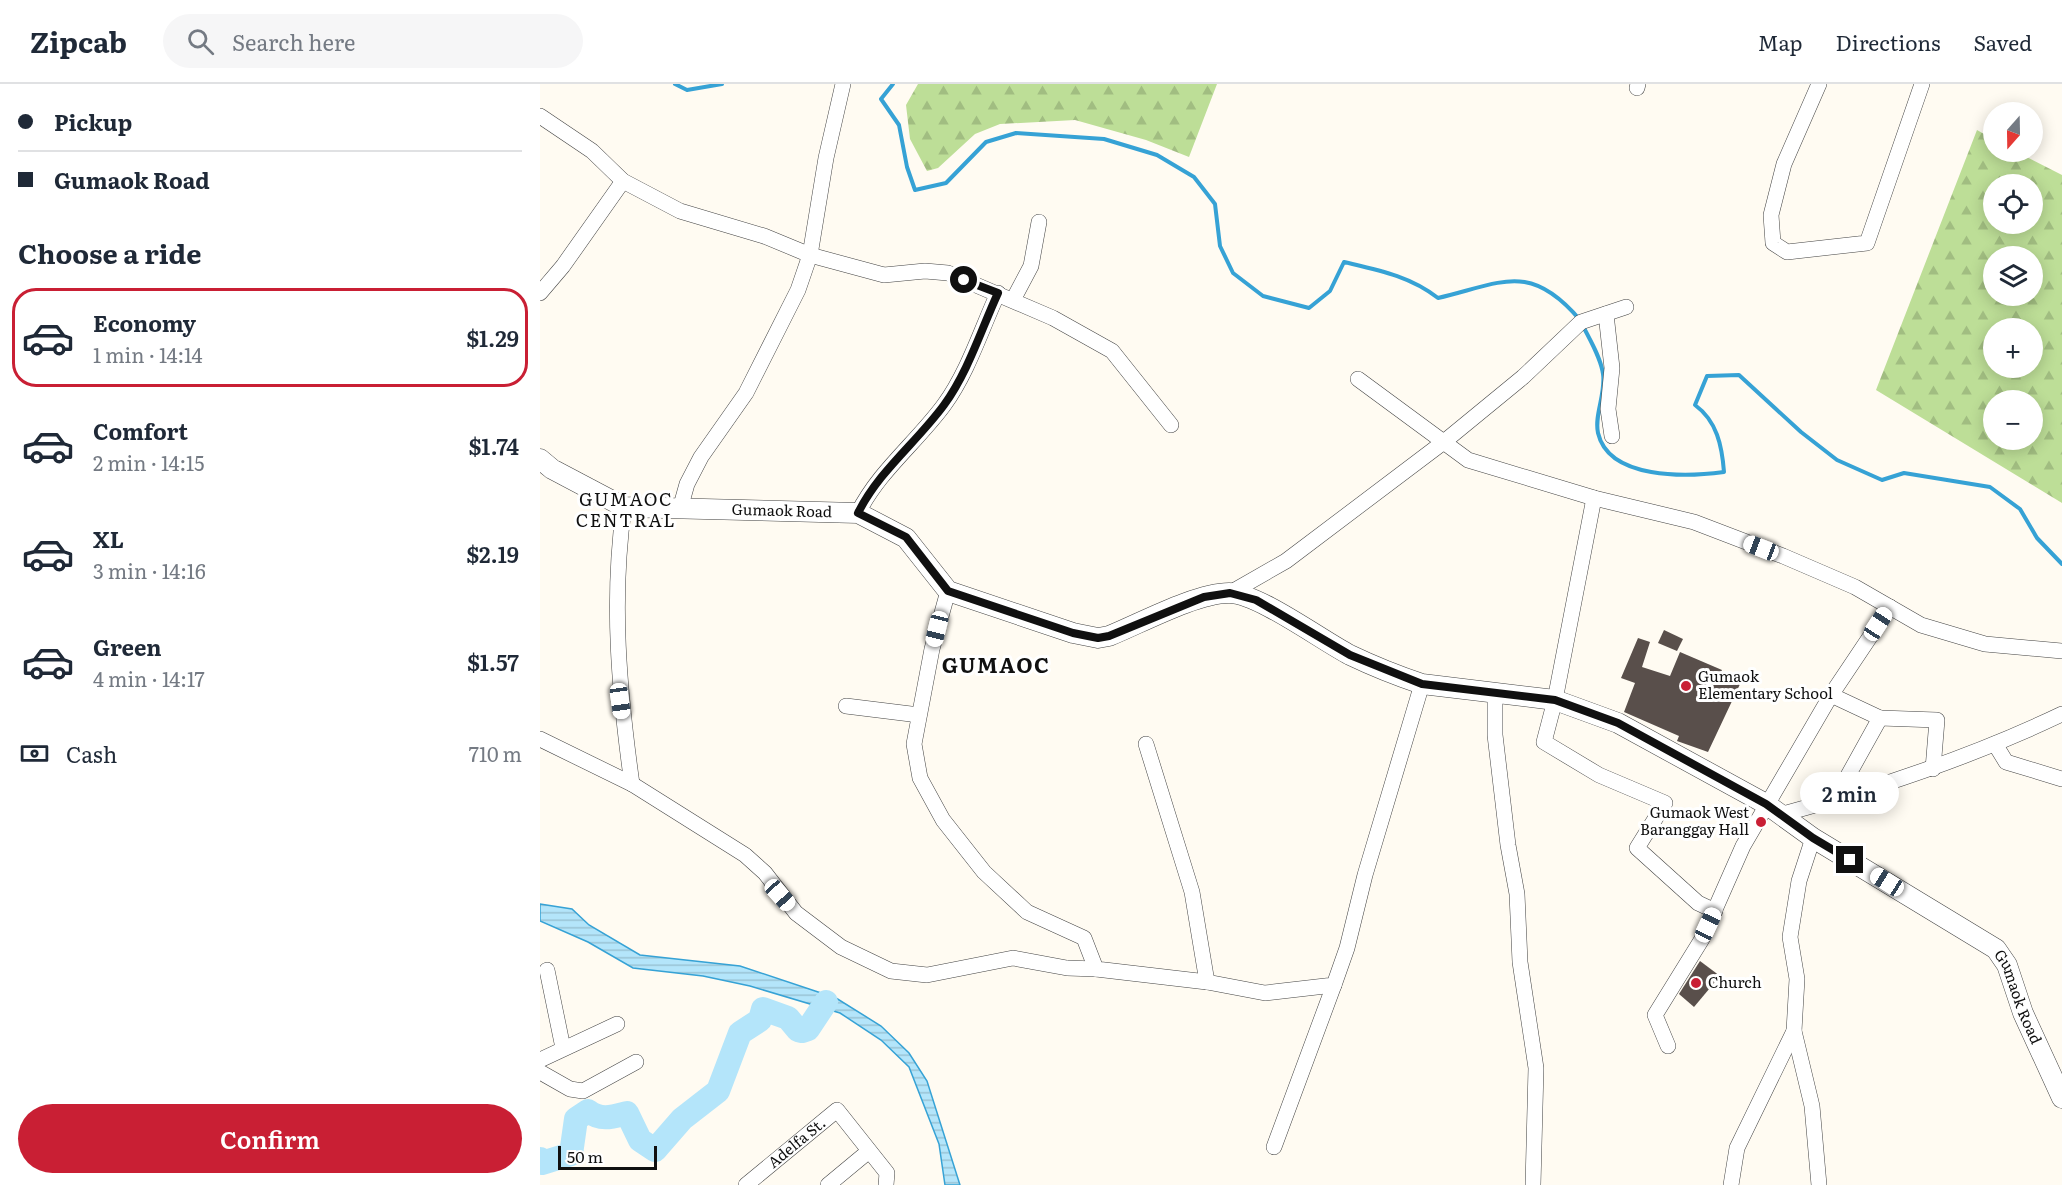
<!DOCTYPE html>
<html lang="en">
<head>
<meta charset="utf-8">
<style>
  body { margin:0; font-family:Literata,serif; background:#f6f6f7; color:#1f2937; height:100vh; display:flex; flex-direction:column; font-size:22px; white-space:nowrap }
  * { box-sizing:border-box; margin:0 }
  p { font-size:20px; color:#747a83 }
  .icon { flex:none; width:33px; height:33px; fill:none; stroke:currentColor; stroke-width:2; stroke-linecap:round; stroke-linejoin:round }
  .map { position:relative; flex:1; overflow:hidden }
  .drawer { display:flex; flex-direction:column; background:#fff; width:540px }
  .drawer>* { flex:none }
  .banner { display:grid; align-content:center; height:132px; padding:0 18px; background:#fff }
  .needle { width:39px; rotate:200deg }
  .buttons { position:absolute; left:1443px; top:18px; display:grid; gap:12px }
  .buttons a { display:grid; place-items:center; width:60px; height:60px; border-radius:50%; background:#fff; box-shadow:0 3px 15px #0003; font-size:30px }
  .scale { position:absolute; left:18px; bottom:15px; width:99px; box-sizing:border-box; padding-left:6px; border:3px solid #101010; border-top:0; font-size:16px; line-height:21px; white-space:nowrap; color:#101010; -webkit-text-stroke:4px #fff; paint-order:stroke }
  .end { position:absolute; width:27px; height:27px; margin:-14px; border:8px solid #101010; background:#fff; box-shadow:0 0 0 3px #fff }
  .from { border-radius:50% }
  .bubble { position:absolute; height:42px; border-radius:21px; background:#fff; box-shadow:0 3px 15px #0003; font-size:20px; font-weight:600; line-height:42px; text-align:center }
  .car { position:absolute; width:18px; height:36px; margin:-18px -9px; border-radius:8px; box-shadow:0 0 4px 2px #0007; background:linear-gradient(#fff 24%,#345 0 40%,#fff 0 76%,#345 0 86%,#fff 0) }
  .banner b { display:flex; align-items:center; gap:21px; height:57px; font-size:22px }
  .banner b+b { border-top:2px solid #e0e1e3 }
  .banner i { width:15px; height:15px; background:#1f2937 }
  ul { padding:0; list-style:none }
  li { display:flex; align-items:center; gap:18px; height:99px; margin:0 12px 9px; padding:0 6px; border:3px solid transparent; border-radius:24px }
  li div { flex:1 }
  li b { display:block; font-size:22px }
  li em { font-style:normal; font-weight:600 }
  li.selected { border-color:#c91f34 }
  li>.icon { width:54px; height:54px; stroke-width:1.5 }
  h2 { padding:0 18px; font-size:27px; line-height:72px }
  .pay { display:flex; align-items:center; gap:15px; height:66px; padding:0 18px; font-size:22px }
  .pay p { margin-inline-start:auto }
  .button { display:flex; gap:12px; margin-top:auto; padding:12px 18px }
  .button a { flex:1; height:69px; border-radius:36px; background:#c91f34; color:#fff; font-size:24px; font-weight:600; line-height:69px; text-align:center }
  header { display:flex; align-items:center; gap:36px; box-sizing:border-box; height:84px; padding:0 30px; background:#fff; border-bottom:2px solid #e0e1e3 }
  header strong { font-size:28px }
  nav { display:flex; gap:33px; margin-inline-start:auto; font-size:21px }
  .search { width:420px; height:54px; background:#f6f6f7; display:flex; align-items:center; gap:15px; box-sizing:border-box; padding:0 21px; border-radius:33px; color:#747a83; font-size:22px }
  main { display:flex; flex:1; min-height:0 }
  .map>svg:first-child { display:block }
  .forest { fill:url(#forest-firs); fill-rule:evenodd }
  .water { fill:url(#water-rules); stroke:#36a2d5; stroke-width:1.5 }
  .lines { fill:none; stroke-linecap:round; stroke-linejoin:round }
  .stream { stroke:#36a2d5; stroke-width:4 }
  .river { stroke:#b4e5fa; stroke-width:24 }
  .building { fill:#594f4b }
  .minor-casing { stroke:#434343; stroke-width:16 }
  .tertiary-casing { stroke:#434343; stroke-width:21 }
  .minor { stroke:#fff; stroke-width:15 }
  .tertiary { stroke:#fff; stroke-width:20 }
  .route { stroke:#101010; stroke-width:8 }
  .poi-dot { fill:#c91f34; stroke:#fff; stroke-width:2 }
  .labels { text-anchor:middle; stroke-width:6; stroke-linejoin:round; paint-order:stroke }
  .street-label { font-size:15px; fill:#101010; stroke:#fff }
  .poi-label { font-size:15px; fill:#101010; stroke:#fff; text-anchor:start }
  .quarter-label { font-size:18px; letter-spacing:1.5px; fill:#101010; stroke:#fff }
  .district-label { font-size:21px; font-weight:bold; letter-spacing:1.5px; fill:#101010; stroke:#fff }
</style>
</head>
<body>
<header>
<strong>Zipcab</strong>
<div class="search"><svg class="icon" aria-label="search" viewBox="0 0 24 24"><circle cx="10" cy="10" r="6"/><path d="M15 15l6 6"/></svg>Search here</div>
<nav><a>Map</a><a>Directions</a><a>Saved</a></nav>
</header>
<main>
<section class="drawer">
<div class="banner">
<b><i class="from"></i>Pickup</b>
<b><i></i>Gumaok Road</b>
</div>
<h2>Choose a ride</h2>
<ul>
<li class="selected"><svg class="icon" aria-label="car" viewBox="0 0 24 24"><path d="M5 17H2v-5l4-1 3-4h7l3 4 3 1v5h-3M9 17h6M6 11h13"/><circle cx="7" cy="17" r="2"/><circle cx="17" cy="17" r="2"/></svg><div><b>Economy</b><p>1 min · 14:14</p></div><em>$1.29</em></li>
<li><svg class="icon" aria-label="car" viewBox="0 0 24 24"><path d="M5 17H2v-5l4-1 3-4h7l3 4 3 1v5h-3M9 17h6M6 11h13"/><circle cx="7" cy="17" r="2"/><circle cx="17" cy="17" r="2"/></svg><div><b>Comfort</b><p>2 min · 14:15</p></div><em>$1.74</em></li>
<li><svg class="icon" aria-label="car" viewBox="0 0 24 24"><path d="M5 17H2v-5l4-1 3-4h7l3 4 3 1v5h-3M9 17h6M6 11h13"/><circle cx="7" cy="17" r="2"/><circle cx="17" cy="17" r="2"/></svg><div><b>XL</b><p>3 min · 14:16</p></div><em>$2.19</em></li>
<li><svg class="icon" aria-label="car" viewBox="0 0 24 24"><path d="M5 17H2v-5l4-1 3-4h7l3 4 3 1v5h-3M9 17h6M6 11h13"/><circle cx="7" cy="17" r="2"/><circle cx="17" cy="17" r="2"/></svg><div><b>Green</b><p>4 min · 14:17</p></div><em>$1.57</em></li>
</ul>
<div class="pay"><svg class="icon" aria-label="cash" viewBox="0 0 24 24"><path d="M3 7h18v10H3z"/><circle cx="12" cy="12" r="2"/></svg>Cash<p>710 m</p></div>
<div class="button"><a>Confirm</a></div>
</section>
<div class="map">
<svg width="1522" height="1101" viewBox="0 0 1522 1101">
  <defs>
    <pattern id="forest-firs" width="22" height="20" patternUnits="userSpaceOnUse" patternTransform="scale(1.5)"><rect width="22" height="20" fill="#bdde97"/><path d="M5 1l3.5 6h-7zM16 11l3.5 6h-7z" fill="#a1bd81"/></pattern>
    <pattern id="water-rules" width="6" height="5" patternUnits="userSpaceOnUse" patternTransform="scale(1.5)"><rect width="6" height="5" fill="#b4e5fa"/><path d="M0 2.5h6" fill="none" stroke="#9ac3d5"/></pattern>
  </defs>
  <rect width="100%" height="100%" fill="#fffbf2"/>
  <g class="forest">
    <polygon points="378,0 677,0 649,73 606,56 535,36 460,40 435,50 398,84 387,87 370,55 366,21"/>
    <path d="M 1437,46 L 1453,55 L 1454,68 L 1477,68 L 1522,91 L 1522,419 L 1336,306 ZM 1454,100 L 1492,100 L 1492,140 L 1454,140 ZM 1454,172 L 1492,172 L 1492,212 L 1454,212 ZM 1454,244 L 1492,244 L 1492,284 L 1454,284 ZM 1454,316 L 1492,316 L 1492,356 L 1454,356 Z"/>
  </g>
  <polygon class="water" points="0,820 32,825 49,841 100,871 200,882 296,914 341,942 369,969 387,997 420,1101 405,1101 399,1060 369,983 341,956 300,929 210,902 163,892 93,884 48,858 0,837"/>
  <g class="lines">
    <g class="stream">
      <polyline points="135,0 147,6 182,0"/>
      <path d="M 353,0 L 341,15 L 359,41 L 367,83 L 375,106 L 406,99 L 446,58 L 476,49 L 564,55 L 617,71 L 654,93 L 675,120 L 680,162 L 693,189 L 723,212 L 769,224 L 790,207 L 804,178 C 838,186 870,192 898,214 C 962,199 990,177 1040,236"/>
      <path d="M 1043,242 C 1050,256 1061,274 1063,290 C 1066,309 1054,331 1058,349 C 1069,396 1147,393 1184,388 C 1182,362 1177,337 1155,321 L 1167,292 L 1199,291 L 1261,348 L 1297,376 L 1342,396 L 1364,389 L 1450,403 L 1480,425 L 1497,454 L 1522,480"/>
    </g>
    <path class="river" d="M 0,1075 L 2,1079 L 31,1070 L 36,1035 L 48,1027 C 61,1037 72,1033 87,1029 L 100,1056 L 115,1066 L 142,1035 L 178,1007 L 200,949 L 220,936 L 223,925 L 248,934 L 258,946 L 262,947 L 268,945 L 286,918"/>
  </g>
  <g class="building">
    <polygon points="1124,546 1143,555 1137,567 1118,559"/>
    <polygon points="1098,554 1110,558 1102,583 1130,592 1140,568 1182,586 1180,590 1201,598 1168,668 1137,657 1139,652 1084,628 1095,599 1081,594"/>
    <polygon points="1160,877 1180,892 1154,923 1139,910"/>
  </g>
  <g class="lines">
    <defs>
      <g id="minor">
        <polyline points="1279,0 1244,80 1231,131 1233,159 1247,168 1327,159 1382,0"/>
        <polyline points="1097,4 1098,0"/>
        <polyline points="0,32 52,67 83,97 140,127 224,152 270,171 344,191 385,187 408,189 513,234 572,267 631,341"/>
        <polyline points="0,209 23,182 83,97"/>
        <polyline points="473,216 491,182 499,138"/>
        <polyline points="1066,230 1072,284 1068,325 1072,352"/>
        <polyline points="818,295 928,376 1054,414 1154,438 1243,472 1315,503 1381,541 1445,560 1522,567"/>
        <polyline points="1054,414 1015,616 1004,658 1059,691 1125,719 1097,764 1158,819 1175,827"/>
        <path d="M 84,423 C 71,517 79,607 92,700"/>
        <polyline points="140,425 147,400 161,373 206,309 258,206 270,171 286,74 303,0"/>
        <path d="M 318,429 C 339,387 376,359 404,321 C 428,288 441,246 458,209"/>
        <polyline points="408,507 392,565 374,660 380,694 403,736 444,788 487,828 544,854 556,885 667,898 725,909 794,901 807,864 825,791 882,600"/>
        <polyline points="690,509 746,477 905,357 983,293 1041,238 1086,223"/>
        <polyline points="955,607 955,651 968,761 977,810 980,878 996,984 993,1101"/>
        <polyline points="1291,611 1350,523"/>
        <polyline points="306,622 379,631"/>
        <polyline points="1340,634 1397,636 1393,685"/>
        <polyline points="0,655 92,700 205,771 225,789 256,829 301,863 351,887 387,891 473,874 527,884 556,885"/>
        <polyline points="606,660 652,808 667,898"/>
        <polyline points="1455,660 1466,678 1522,695"/>
        <path d="M 1243,730 C 1339,704 1432,673 1522,630"/>
        <polyline points="1273,754 1259,797 1250,853 1257,895 1254,947 1272,1022 1279,1101"/>
        <polyline points="7,886 23,964"/>
        <polyline points="1128,962 1115,931 1162,855 1203,762 1291,611 1340,634 1295,715"/>
        <polyline points="0,976 77,940"/>
        <polyline points="0,988 30,1005 43,1007 96,978"/>
        <polyline points="734,1063 794,901"/>
        <path id="s1" d="M 206,1101 L 297,1026 L 347,1089 L 346,1101"/>
        <polyline points="288,1101 329,1067"/>
        <polyline points="1191,1101 1197,1064 1254,947"/>
      </g>
      <g id="tertiary">
        <path id="s2" d="M 0,375 L 12,385 L 84,423 L 318,429 L 366,454 L 408,507 L 533,549 L 558,554 L 569,552 C 601,539 656,509 689,509 C 718,509 781,556 810,571 C 833,582 858,592 882,600 L 1015,616 L 1078,639 L 1226,720 L 1273,754 L 1456,865 L 1467,881 L 1483,929 L 1522,1014"/>
      </g>
    </defs>
    <use href="#minor" class="minor-casing"/>
    <use href="#tertiary" class="tertiary-casing"/>
    <use href="#minor" class="minor"/>
    <use href="#tertiary" class="tertiary"/>
  </g>
  <g class="lines">
    <path class="route" d="M 424,196 L 458,209 C 441,246 428,288 404,321 C 376,359 339,387 318,429 L 366,453 L 408,507 L 533,549 L 558,554 L 569,552 L 664,513 L 690,509 L 716,516 L 810,571 L 882,600 L 1015,616 L 1078,639 L 1226,720 L 1273,754 L 1310,776"/>
  </g>
  <g class="poi-dot">
    <circle cx="1146" cy="602" r="6"/>
    <circle cx="1221" cy="738" r="6"/>
    <circle cx="1156" cy="899" r="6"/>
  </g>
  <g class="labels">
    <g class="street-label">
      <text dy="5" stroke="none"><textPath href="#s2" startOffset="255">Gumaok Road</textPath></text>
      <text dy="5" stroke="none"><textPath href="#s2" startOffset="1659">Gumaok Road</textPath></text>
      <text dy="5" stroke="none"><textPath href="#s1" startOffset="66">Adelfa St.</textPath></text>
    </g>
    <g class="poi-label">
      <text x="1158" y="598">Gumaok<tspan x="1158" dy="17">Elementary School</tspan></text>
      <text x="1209" y="734" text-anchor="end">Gumaok West<tspan x="1209" dy="17">Baranggay Hall</tspan></text>
      <text x="1168" y="904">Church</text>
    </g>
    <g class="quarter-label">
      <text x="86" y="422">GUMAOC<tspan x="86" dy="21">CENTRAL</tspan></text>
    </g>
    <g class="district-label">
      <text x="456" y="589">GUMAOC</text>
    </g>
  </g>
</svg>
<div class="buttons">
<a><svg class="needle" viewBox="-14 -14 28 28"><path d="M0-13l5 13h-10z" fill="#e53935"/><path d="M0 13l5-13h-10z" fill="#747a83"/></svg></a>
<a><svg class="icon" aria-label="locate" viewBox="0 0 24 24"><circle cx="12" cy="12" r="6"/><path d="M12 2v4M12 18v4M2 12h4M18 12h4"/></svg></a>
<a><svg class="icon" aria-label="layers" viewBox="0 0 24 24"><path d="M12 4l9 5-9 5-9-5zM3 14l9 5 9-5"/></svg></a>
<a>+</a>
<a>−</a>
</div>
<div class="scale">50 m</div>
<i class="end from" style="left:424px;top:196px"></i>
<i class="end" style="left:1310px;top:776px"></i>
<div class="bubble" style="left:1260px;top:688px;width:99px">2 min</div>
<i class="car" style="left:1221px;top:464px;rotate:291deg"></i>
<i class="car" style="left:1338px;top:540px;rotate:33deg"></i>
<i class="car" style="left:397px;top:545px;rotate:194deg"></i>
<i class="car" style="left:80px;top:617px;rotate:172deg"></i>
<i class="car" style="left:1347px;top:798px;rotate:302deg"></i>
<i class="car" style="left:240px;top:811px;rotate:138deg"></i>
<i class="car" style="left:1168px;top:841px;rotate:25deg"></i>
</div>
</main>
</body>
</html>
